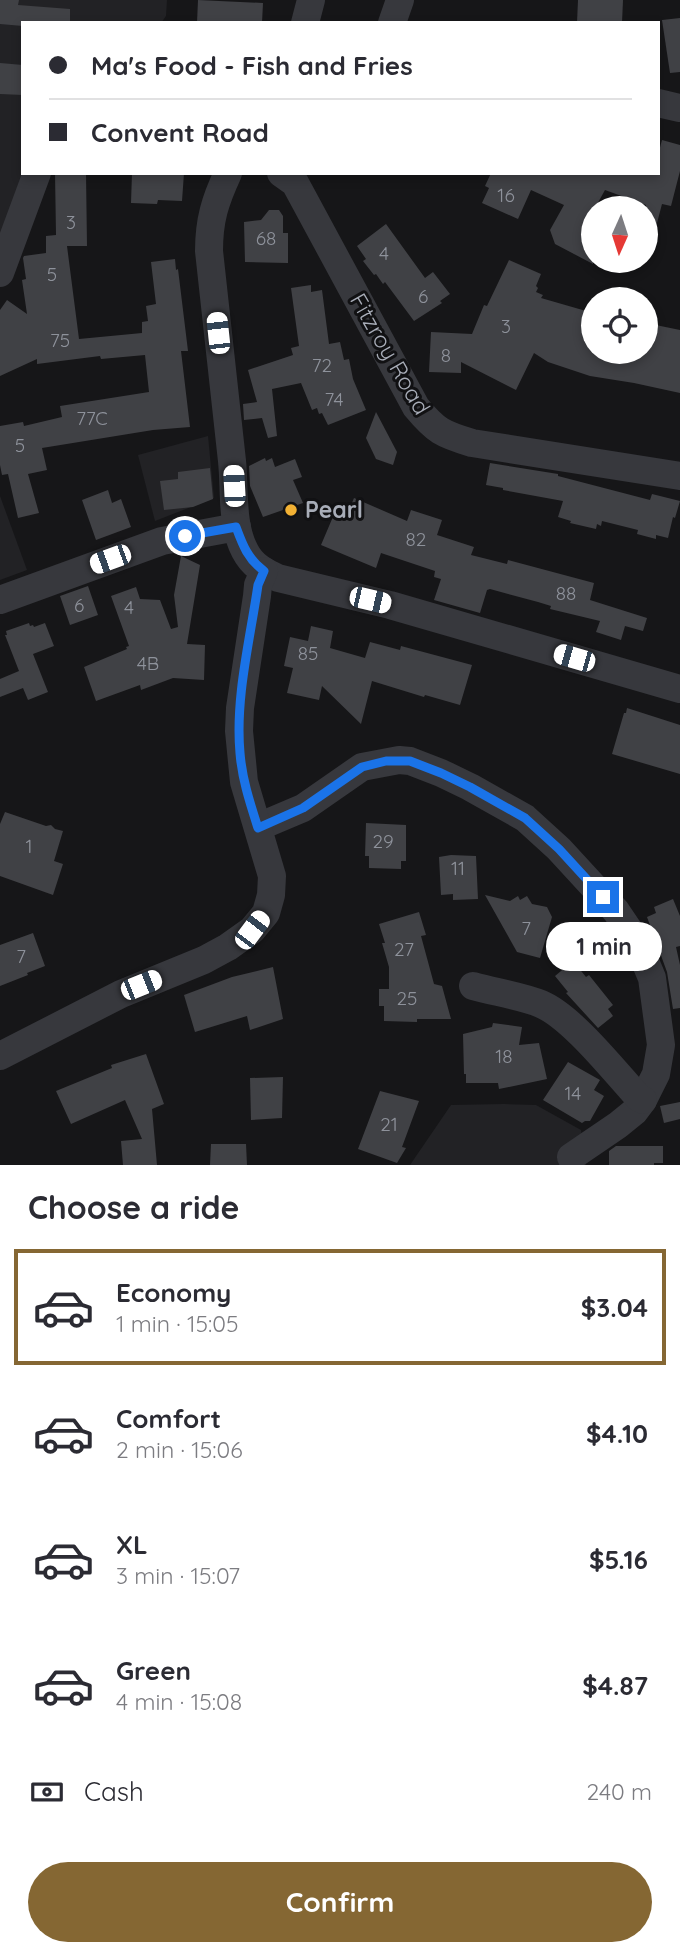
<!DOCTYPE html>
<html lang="en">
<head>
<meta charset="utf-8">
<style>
  body { margin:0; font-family:Quicksand,sans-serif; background:#f2f2f3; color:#2b2b33; height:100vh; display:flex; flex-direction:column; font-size:26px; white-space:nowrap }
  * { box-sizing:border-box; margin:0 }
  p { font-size:23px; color:#7c7c81 }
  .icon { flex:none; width:38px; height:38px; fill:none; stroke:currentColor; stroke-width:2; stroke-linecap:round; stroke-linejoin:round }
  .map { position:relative; height:1165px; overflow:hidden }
  .sheet { display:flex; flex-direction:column; background:#fff; flex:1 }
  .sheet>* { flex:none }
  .top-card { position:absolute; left:21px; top:21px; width:639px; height:154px; border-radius:0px; box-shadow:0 4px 10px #0003; display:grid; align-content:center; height:154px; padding:0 28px; background:#fff }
  .needle { width:46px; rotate:183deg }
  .controls { position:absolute; left:581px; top:196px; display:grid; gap:14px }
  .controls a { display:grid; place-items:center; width:77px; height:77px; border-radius:50%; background:#fff; box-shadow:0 4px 10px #0003; font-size:35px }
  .end { position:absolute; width:32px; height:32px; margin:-16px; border:9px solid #1a73e8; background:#fff; box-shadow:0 0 0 4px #fff }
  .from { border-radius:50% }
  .bubble { position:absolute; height:49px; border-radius:24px; background:#fff; box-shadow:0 4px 10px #0003; font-size:23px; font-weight:700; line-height:49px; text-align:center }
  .car { position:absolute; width:21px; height:42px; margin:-21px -10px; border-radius:9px; box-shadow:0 0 5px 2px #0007; background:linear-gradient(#fff 24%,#345 0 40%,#fff 0 76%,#345 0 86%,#fff 0) }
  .top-card b { display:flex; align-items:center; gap:24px; height:66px; font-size:26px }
  .top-card b+b { border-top:2px solid #e1e1e2 }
  .top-card i { width:18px; height:18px; background:#2b2b33 }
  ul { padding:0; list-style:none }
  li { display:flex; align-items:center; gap:21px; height:116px; margin:0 14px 10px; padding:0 14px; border:4px solid transparent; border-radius:0px }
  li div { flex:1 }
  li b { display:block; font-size:26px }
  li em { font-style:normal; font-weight:700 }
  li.current { border-color:#856733 }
  li>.icon { width:63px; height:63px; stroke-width:1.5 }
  h2 { padding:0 28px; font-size:32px; line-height:84px }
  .pay { display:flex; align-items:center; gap:18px; height:77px; padding:0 28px; font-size:26px }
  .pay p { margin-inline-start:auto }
  .action { display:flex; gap:14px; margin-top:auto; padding:14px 28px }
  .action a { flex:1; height:80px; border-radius:42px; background:#856733; color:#fff; font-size:28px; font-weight:700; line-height:80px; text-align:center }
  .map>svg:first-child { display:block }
  .built { fill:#222225 }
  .building { fill:#404145 }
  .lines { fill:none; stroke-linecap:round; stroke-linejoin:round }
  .minor { stroke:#37383d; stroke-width:28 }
  .route { stroke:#1a73e8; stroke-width:9 }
  .poi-dot { fill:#f2b134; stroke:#111113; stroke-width:2.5 }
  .labels { text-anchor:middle; stroke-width:6; stroke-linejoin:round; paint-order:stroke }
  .number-label { font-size:19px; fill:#8e929b }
  .street-label { font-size:23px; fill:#a8adb8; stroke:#111113 }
  .poi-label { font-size:23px; font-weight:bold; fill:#a8adb8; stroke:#111113; text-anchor:start }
</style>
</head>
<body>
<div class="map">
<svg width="680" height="1165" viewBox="0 0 680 1165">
  <rect width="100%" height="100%" fill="#161618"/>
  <g class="built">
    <polygon points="0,0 167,0 166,16 161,23 23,23 23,173 0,265"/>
    <polygon points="208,436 214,498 155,521 138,455"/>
    <polygon points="0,496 27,570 0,580"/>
    <polygon points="504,1104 536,1105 581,1130 586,1165 410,1165 451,1105"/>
  </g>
  <g class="building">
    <polygon points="0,0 19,0 18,5 70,9 70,23 23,23 23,26 0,24"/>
    <polygon points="198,0 263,3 262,23 197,23"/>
    <polygon points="578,0 623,0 622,23 577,23"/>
    <polygon points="680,18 680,72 670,73 662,20"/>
    <polygon points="0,63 23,65 23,95 0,94"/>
    <polygon points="662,140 680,145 680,171 671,206 662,204 652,242 646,241 646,205 605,190 595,208 593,208 591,216 593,224 593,264 555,244 550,230 564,205 531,190 518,219 482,203 489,188 485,186 491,173 658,173 658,155"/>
    <polygon points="55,173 86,173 87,246 67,246 79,339 142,333 142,322 148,321 146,306 156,304 151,262 175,259 176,270 178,269 188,351 181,351 190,427 153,430 42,448 47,470 28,474 39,513 18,518 8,474 2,475 0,465 0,426 23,422 24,426 62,417 60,406 149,392 145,355 101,359 100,356 37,364 37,359 0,376 0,310 7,300 27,314 22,280 26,279 23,258 24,256 46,253 46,236 56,235"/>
    <polygon points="132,173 184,173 182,201 158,200 157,204 131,203"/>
    <polygon points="269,210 279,210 283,216 283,233 288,233 288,263 245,262 244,222 261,220"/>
    <polygon points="386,224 425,278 433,272 450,294 440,301 442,303 414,321 385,282 383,284 376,274 374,275 363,261 366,259 357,246"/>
    <polygon points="509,260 541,274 536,286 538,288 536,292 543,295 541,298 593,313 593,352 646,352 646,323 680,330 680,393 634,383 590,376 548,362 534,353 516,390 461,362 461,373 429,372 431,332 472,334 484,305 487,306"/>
    <polygon points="311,285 311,292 322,290 329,344 340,342 344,360 349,359 353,379 366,410 328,425 322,413 319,414 317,408 312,410 301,383 272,389 277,436 268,438 262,418 244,420 243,404 257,402 248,370 293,355 291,348 299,346 291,288"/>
    <polygon points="376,412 397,452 393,465 376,459 366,438"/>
    <polygon points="265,458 266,461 272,458 275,467 295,459 302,477 293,480 303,503 263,517 250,486 249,466"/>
    <polygon points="490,463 558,474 558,476 650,500 652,494 680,501 675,518 673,517 668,538 656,535 656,539 637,534 638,530 602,521 601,526 597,524 596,529 570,523 571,521 558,517 563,501 503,490 503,488 486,485"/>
    <polygon points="210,468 213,499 193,507 164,510 160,481 178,479 178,472"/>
    <polygon points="108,490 112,503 121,499 131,527 96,540 82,500"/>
    <polygon points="354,498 407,521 411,510 442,520 437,535 474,547 471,555 507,564 508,560 594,583 590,600 647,618 643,631 625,626 621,640 596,632 600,621 550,609 551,606 538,602 490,589 487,590 480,613 434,600 441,579 434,577 435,571 381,553 376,568 321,545 335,512 346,517"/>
    <polygon points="181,556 200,565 187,644 205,645 204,680 173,678 141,690 140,685 96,701 84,667 127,649 126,647 129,646 111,596 136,587 140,599 160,600 171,629 178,627 174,595"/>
    <polygon points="88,586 98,615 70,625 60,596"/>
    <polygon points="29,623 30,626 33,625 34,627 45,623 54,646 33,654 48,692 28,700 23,688 0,697 0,679 19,671 5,635 7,635 6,631"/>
    <polygon points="311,626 333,631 330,648 365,658 370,642 400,650 401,646 472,665 460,705 425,695 424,697 372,681 361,724 322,686 319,700 287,693 293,668 284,666 290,637 308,641"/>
    <polygon points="627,708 680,725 680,774 612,754 624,713 626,713"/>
    <polygon points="5,812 46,826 51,825 55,829 63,831 54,861 63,864 53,895 0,876 0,824"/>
    <polygon points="366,823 406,825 406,861 401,861 401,869 369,868 369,856 365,856"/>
    <polygon points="451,855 476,856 478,899 453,900 453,894 441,895 439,857"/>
    <polygon points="485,895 510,901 518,896 520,900 527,896 532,904 547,907 552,917 540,958 517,952"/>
    <polygon points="673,899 680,916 680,946 676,947 680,965 680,1008 673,1009 667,972 647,917 656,913 654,907"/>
    <polygon points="419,912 426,935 421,936 434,984 442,986 451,1019 417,1019 417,1022 384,1021 384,1006 379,1006 379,989 389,989 389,967 382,943 385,943 379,924"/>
    <polygon points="33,933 45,966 27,973 28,975 0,986 0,945"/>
    <polygon points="573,961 586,977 589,975 613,1005 608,1009 613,1016 598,1028 566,993 568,992 555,976"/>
    <polygon points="273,967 283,1019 250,1030 247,1016 195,1032 184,995 232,977"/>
    <polygon points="493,1023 522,1027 519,1045 539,1043 547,1079 499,1089 498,1083 466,1083 466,1074 464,1074 463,1034 492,1027"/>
    <polygon points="146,1054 164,1104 152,1109 157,1165 123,1165 121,1141 142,1139 125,1100 71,1124 56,1091 112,1068 111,1065"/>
    <polygon points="568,1062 600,1080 594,1090 604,1096 590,1121 585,1121 582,1123 543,1100"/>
    <polygon points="283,1077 282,1118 251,1120 250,1078"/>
    <polygon points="380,1091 419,1101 402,1147 406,1148 397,1163 358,1149"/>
    <polygon points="680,1102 680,1119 664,1123 660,1106"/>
    <polygon points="211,1144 246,1144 247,1165 210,1165"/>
    <polygon points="616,1146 663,1146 663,1163 654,1163 654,1165 609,1165 609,1151"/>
  </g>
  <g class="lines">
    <g class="minor">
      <polyline points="305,23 311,0"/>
      <polyline points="392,23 400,0"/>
      <polyline points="658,103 680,108"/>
      <path d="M 228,173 C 215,201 209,220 209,251 C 216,321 225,391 232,461 C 235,490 231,525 245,551 C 252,565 264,572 278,578 L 390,605 L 680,689"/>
      <path d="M 281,173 L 295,183 L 416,407 C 436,431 442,434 472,443 L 680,476"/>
      <polyline points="0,273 37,173"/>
      <polyline points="0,600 162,541 237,527"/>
      <polyline points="258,827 303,808 362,767 399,760 410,761 441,773 470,787 525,818 559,849 616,911 637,942 652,978 661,1045 656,1074 643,1100 634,1112 618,1125 571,1157"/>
      <path d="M 473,986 C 494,992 522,996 541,1004 C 572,1017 615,1072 639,1098 L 643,1100"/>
      <polyline points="0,1056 121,994 204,960 228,947 252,930 266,913 271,895 272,876 244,782 239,731 240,708 257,596 258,585 264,571"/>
    </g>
  </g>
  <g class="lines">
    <path class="route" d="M 185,536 L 236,527 C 243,546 248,559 264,571 L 258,585 C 250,640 235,698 240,753 C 242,779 250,803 258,828 L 303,808 L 362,767 L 386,761 L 410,761 L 441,773 L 470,787 L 525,818 L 559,849 L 603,897"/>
  </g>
  <circle class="poi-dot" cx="291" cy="510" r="7"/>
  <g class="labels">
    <g class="number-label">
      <text x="506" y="202">16</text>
      <text x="71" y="229">3</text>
      <text x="266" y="245">68</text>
      <text x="384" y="260">4</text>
      <text x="52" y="281">5</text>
      <text x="423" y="303">6</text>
      <text x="506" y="333">3</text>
      <text x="60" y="347">75</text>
      <text x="446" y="362">8</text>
      <text x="322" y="372">72</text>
      <text x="334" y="406">74</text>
      <text x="92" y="425">77C</text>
      <text x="20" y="452">5</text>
      <text x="416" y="546">82</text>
      <text x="566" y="600">88</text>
      <text x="79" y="612">6</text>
      <text x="129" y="614">4</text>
      <text x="308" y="660">85</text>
      <text x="148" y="670">4B</text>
      <text x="383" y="848">29</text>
      <text x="29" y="853">1</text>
      <text x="458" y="875">11</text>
      <text x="526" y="935">7</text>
      <text x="404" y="956">27</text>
      <text x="21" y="963">7</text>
      <text x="407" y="1005">25</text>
      <text x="504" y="1063">18</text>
      <text x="573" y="1100">14</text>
      <text x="389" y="1131">21</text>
    </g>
    <g class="street-label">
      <text transform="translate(390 354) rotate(60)" y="8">Fitzroy Road</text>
    </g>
    <g class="poi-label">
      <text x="305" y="518">Pearl</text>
    </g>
  </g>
</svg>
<div class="controls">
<a><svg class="needle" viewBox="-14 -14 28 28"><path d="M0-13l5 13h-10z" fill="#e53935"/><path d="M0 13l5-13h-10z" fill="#7c7c81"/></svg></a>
<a><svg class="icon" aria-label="locate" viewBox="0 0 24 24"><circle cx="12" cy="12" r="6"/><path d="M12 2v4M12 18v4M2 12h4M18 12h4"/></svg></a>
</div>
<i class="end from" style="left:185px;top:536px"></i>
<i class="end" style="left:603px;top:897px"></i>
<div class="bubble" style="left:546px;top:922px;width:116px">1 min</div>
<i class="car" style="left:218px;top:333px;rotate:354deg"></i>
<i class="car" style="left:234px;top:486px;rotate:357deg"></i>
<i class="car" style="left:110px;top:559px;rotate:250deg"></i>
<i class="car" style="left:370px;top:600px;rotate:103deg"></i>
<i class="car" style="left:574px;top:658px;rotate:286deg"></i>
<i class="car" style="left:252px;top:930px;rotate:37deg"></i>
<i class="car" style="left:141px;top:985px;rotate:68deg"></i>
<div class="top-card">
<b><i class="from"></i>Ma's Food - Fish and Fries</b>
<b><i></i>Convent Road</b>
</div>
</div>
<section class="sheet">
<h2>Choose a ride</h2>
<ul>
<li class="current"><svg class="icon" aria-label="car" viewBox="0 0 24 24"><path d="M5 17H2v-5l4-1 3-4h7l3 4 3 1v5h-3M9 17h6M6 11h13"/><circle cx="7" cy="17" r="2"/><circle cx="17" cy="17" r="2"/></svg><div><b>Economy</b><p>1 min · 15:05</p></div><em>$3.04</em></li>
<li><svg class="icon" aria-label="car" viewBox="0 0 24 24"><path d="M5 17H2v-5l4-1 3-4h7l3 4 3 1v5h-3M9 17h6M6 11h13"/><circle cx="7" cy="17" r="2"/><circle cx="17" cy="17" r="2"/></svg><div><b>Comfort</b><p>2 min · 15:06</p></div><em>$4.10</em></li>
<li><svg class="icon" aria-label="car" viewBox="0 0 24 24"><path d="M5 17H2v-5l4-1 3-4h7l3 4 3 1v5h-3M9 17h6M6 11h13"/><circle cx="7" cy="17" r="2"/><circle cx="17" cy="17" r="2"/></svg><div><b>XL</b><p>3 min · 15:07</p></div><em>$5.16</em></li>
<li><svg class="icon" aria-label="car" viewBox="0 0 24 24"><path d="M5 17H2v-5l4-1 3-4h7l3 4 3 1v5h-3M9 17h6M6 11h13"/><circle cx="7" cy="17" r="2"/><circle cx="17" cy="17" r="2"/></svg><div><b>Green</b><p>4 min · 15:08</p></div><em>$4.87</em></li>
</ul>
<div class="pay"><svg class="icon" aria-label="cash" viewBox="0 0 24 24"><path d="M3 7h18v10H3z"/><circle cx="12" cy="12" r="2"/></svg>Cash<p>240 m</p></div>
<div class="action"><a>Confirm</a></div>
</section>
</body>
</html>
